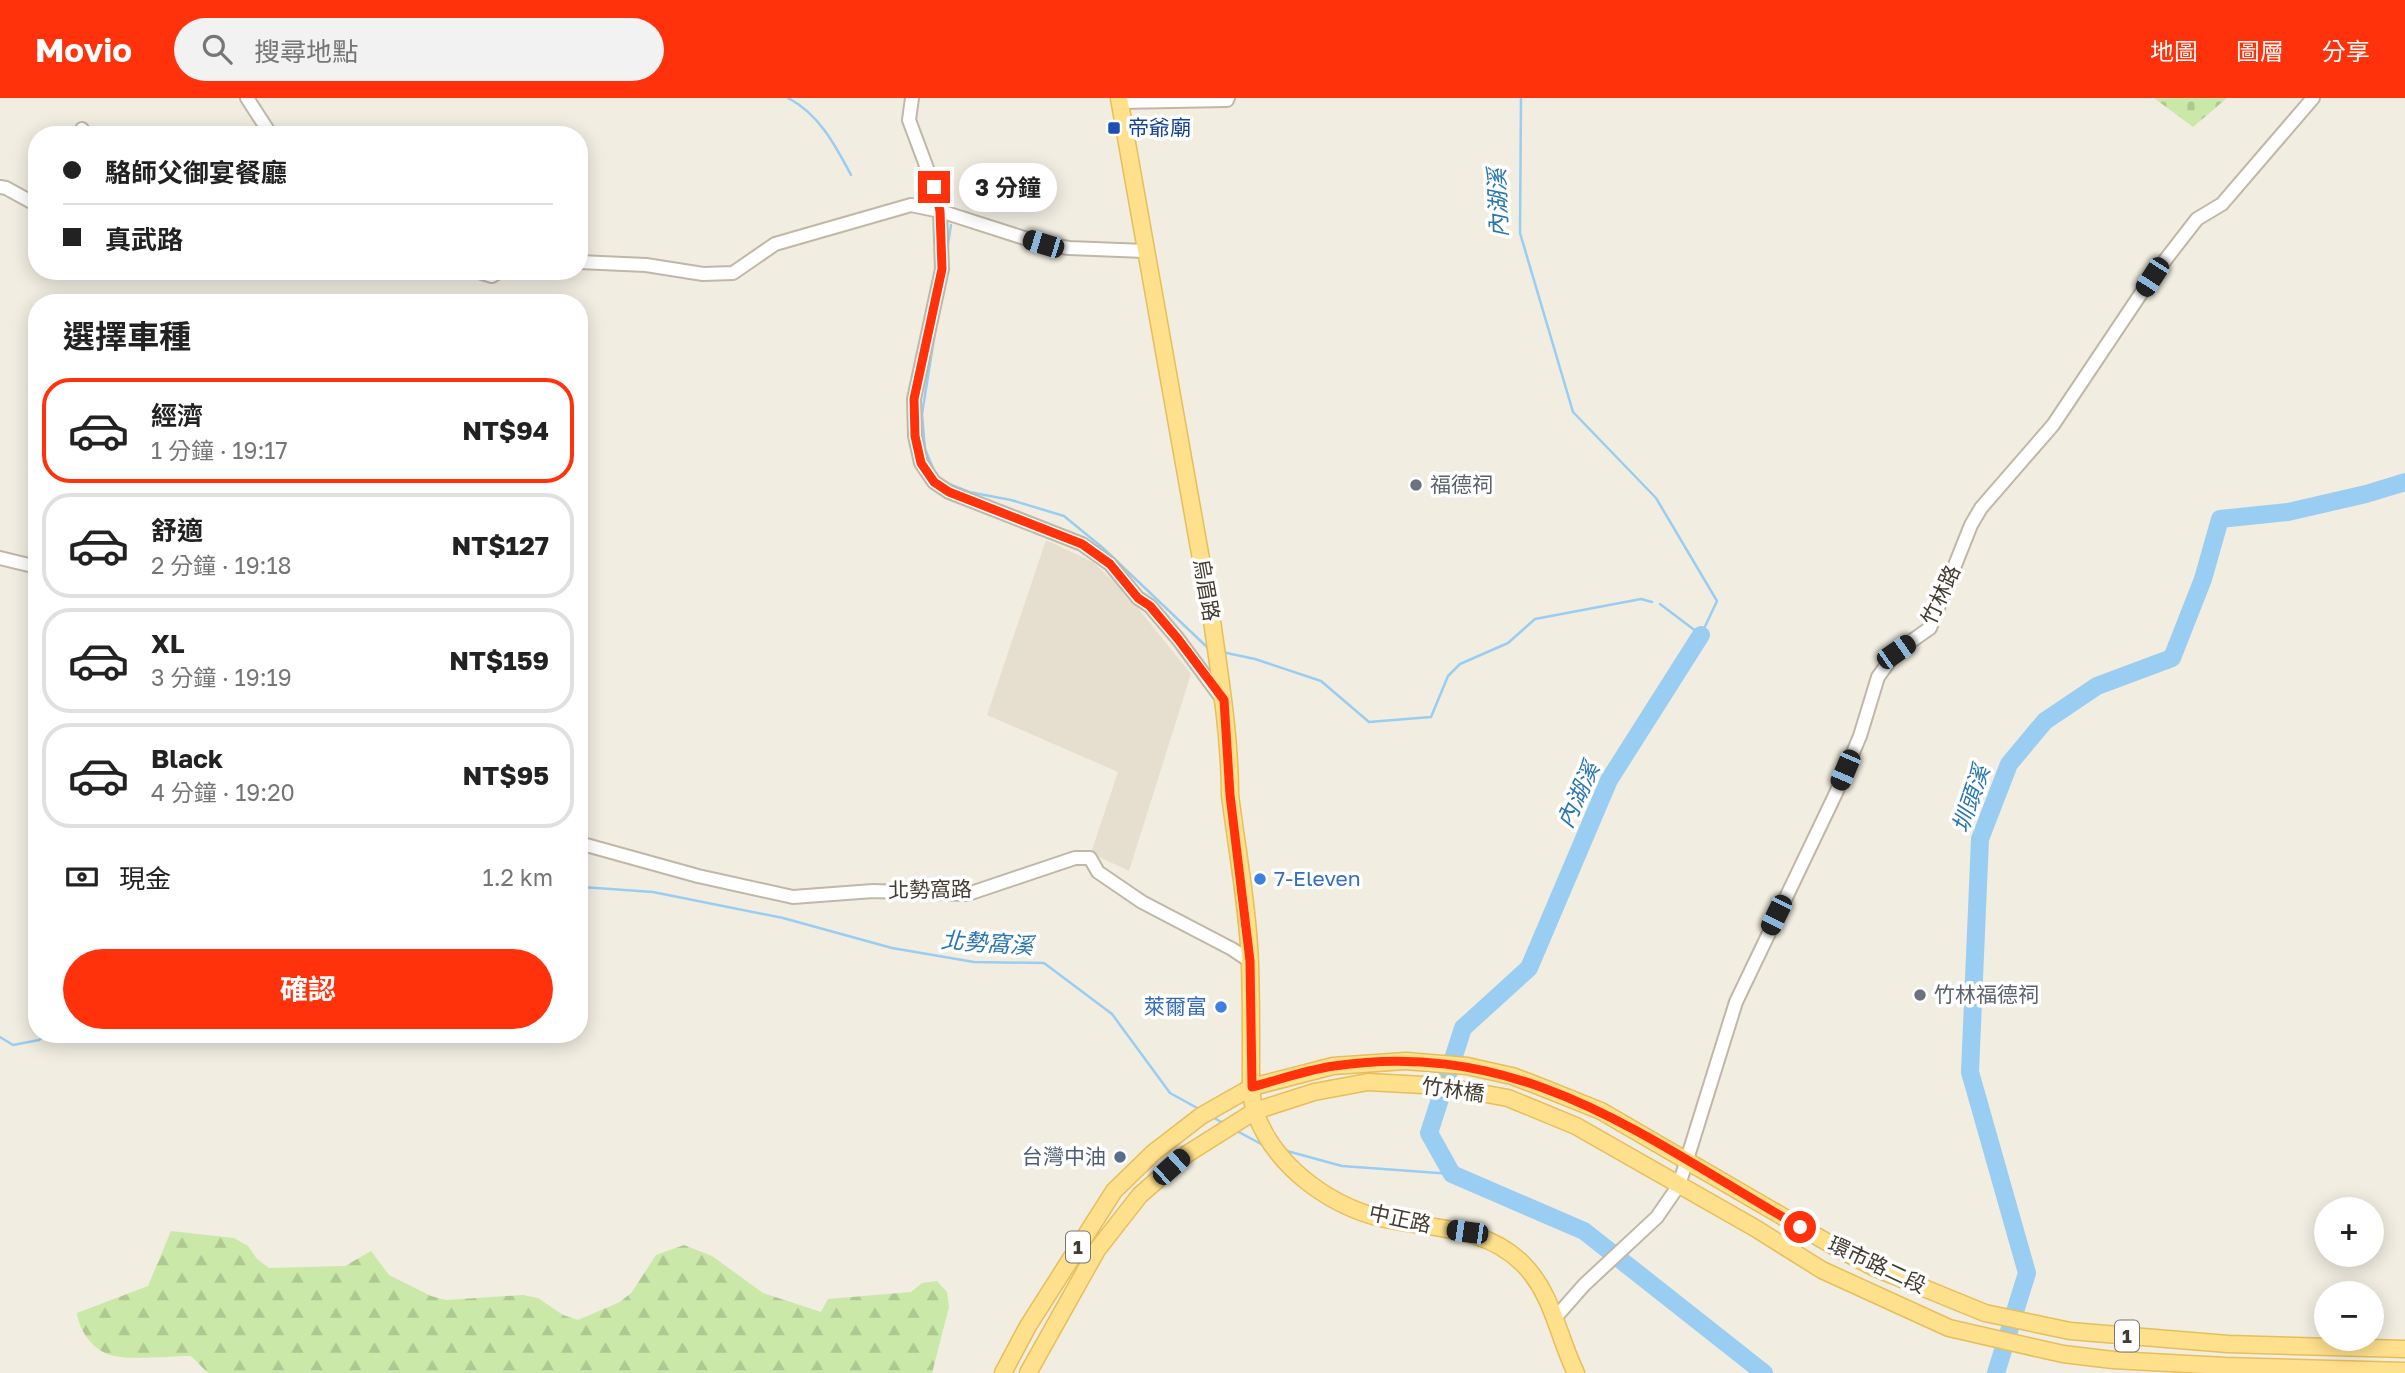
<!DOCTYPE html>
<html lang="zh-TW">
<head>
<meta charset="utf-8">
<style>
  body { margin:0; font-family:"Golos Text","Noto Sans TC",sans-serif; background:#f2f2f2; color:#222; height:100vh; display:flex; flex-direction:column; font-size:26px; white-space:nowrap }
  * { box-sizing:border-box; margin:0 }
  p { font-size:23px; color:#767676 }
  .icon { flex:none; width:38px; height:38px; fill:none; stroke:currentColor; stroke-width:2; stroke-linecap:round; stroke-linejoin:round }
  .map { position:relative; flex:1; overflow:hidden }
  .drawer { position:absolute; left:28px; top:196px; width:560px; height:749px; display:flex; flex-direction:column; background:#fff; border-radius:28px; box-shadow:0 4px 18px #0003 }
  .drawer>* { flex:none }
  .hud { position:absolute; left:28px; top:28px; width:560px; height:154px; border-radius:28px; box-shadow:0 4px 18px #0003; display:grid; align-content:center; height:154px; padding:0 35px; background:#fff }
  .tools { position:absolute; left:2314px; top:1099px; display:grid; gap:14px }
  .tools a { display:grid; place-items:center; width:70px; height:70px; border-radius:50%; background:#fff; box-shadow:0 4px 18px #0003; font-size:35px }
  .end { position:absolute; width:32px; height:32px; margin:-16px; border:9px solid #ff320b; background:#fff; box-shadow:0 0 0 4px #fff }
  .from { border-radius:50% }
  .bubble { position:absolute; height:49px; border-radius:24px; background:#fff; box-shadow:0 4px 18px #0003; font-size:23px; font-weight:700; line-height:49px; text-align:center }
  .car { position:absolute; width:21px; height:42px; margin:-21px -10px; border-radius:9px; box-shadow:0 0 5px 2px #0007; background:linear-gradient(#222 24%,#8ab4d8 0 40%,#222 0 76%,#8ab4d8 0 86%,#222 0) }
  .hud b { display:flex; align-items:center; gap:24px; height:66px; font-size:26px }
  .hud b+b { border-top:2px solid #e0e0e0 }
  .hud i { width:18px; height:18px; background:#222 }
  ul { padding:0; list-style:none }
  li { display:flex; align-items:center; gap:21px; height:105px; margin:0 14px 10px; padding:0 21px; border:4px solid #e0e0e0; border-radius:28px }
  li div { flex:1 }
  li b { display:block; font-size:26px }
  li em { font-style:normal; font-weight:700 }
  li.active { border-color:#ff320b }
  li>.icon { width:63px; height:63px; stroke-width:1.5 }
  h2 { padding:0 35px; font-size:32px; line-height:84px }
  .pay { display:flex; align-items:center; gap:18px; height:77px; padding:0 35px; font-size:26px }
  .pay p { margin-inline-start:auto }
  .button { display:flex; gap:14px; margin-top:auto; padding:14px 35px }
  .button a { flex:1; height:80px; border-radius:42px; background:#ff320b; color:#fff; font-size:28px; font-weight:700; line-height:80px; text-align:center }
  header { display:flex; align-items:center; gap:42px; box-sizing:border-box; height:98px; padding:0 35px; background:#ff320b; color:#fff }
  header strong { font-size:33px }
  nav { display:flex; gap:38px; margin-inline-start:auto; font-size:24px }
  .search { width:490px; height:63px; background:#f2f2f2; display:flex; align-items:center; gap:18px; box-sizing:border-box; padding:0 24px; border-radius:38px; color:#767676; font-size:26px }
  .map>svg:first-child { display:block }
  .residential { fill:#e6dfcf }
  .forest { fill:url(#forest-firs) }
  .cemetery { fill:url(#cemetery-stones) }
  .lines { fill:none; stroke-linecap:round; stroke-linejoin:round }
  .stream { stroke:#9acdf2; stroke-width:2.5 }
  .river { stroke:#9acdf2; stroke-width:18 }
  .minor-casing { stroke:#c0b7a7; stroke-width:16 }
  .major-casing { stroke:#e7be5a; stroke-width:19 }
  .minor { stroke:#fff; stroke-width:12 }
  .major { stroke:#ffe08d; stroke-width:16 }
  .route { stroke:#ff320b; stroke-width:9 }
  .transit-dot { fill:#1a4fb4; stroke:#fff; stroke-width:2.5 }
  .worship-dot { fill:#6b7280; stroke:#fff; stroke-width:2.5 }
  .shop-dot { fill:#3f7fe0; stroke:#fff; stroke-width:2.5 }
  .service-dot { fill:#5c6f8a; stroke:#fff; stroke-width:2.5 }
  .labels { text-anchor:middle; stroke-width:7; stroke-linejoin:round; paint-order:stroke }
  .shield { fill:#fff; stroke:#7b7670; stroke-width:2 }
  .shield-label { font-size:19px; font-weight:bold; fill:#433c32 }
  .transit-label { font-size:21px; fill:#164399; stroke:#fff; text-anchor:start }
  .worship-label { font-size:21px; fill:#5b616d; stroke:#fff; text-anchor:start }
  .street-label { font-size:21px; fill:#433c32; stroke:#fff }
  .shop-label { font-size:21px; fill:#366cbe; stroke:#fff; text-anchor:start }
  .service-label { font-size:21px; fill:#4e5e75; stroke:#fff; text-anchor:end }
  .water-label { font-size:23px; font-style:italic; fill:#2976b1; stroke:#fff }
</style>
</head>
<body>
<header>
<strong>Movio</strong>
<div class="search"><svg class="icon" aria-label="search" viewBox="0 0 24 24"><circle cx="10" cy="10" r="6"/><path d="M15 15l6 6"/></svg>搜尋地點</div>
<nav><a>地圖</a><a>圖層</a><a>分享</a></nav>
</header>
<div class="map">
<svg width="2405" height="1275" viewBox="0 0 2405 1275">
  <defs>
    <pattern id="forest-firs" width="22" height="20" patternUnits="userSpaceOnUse" patternTransform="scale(1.75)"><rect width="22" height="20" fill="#cae8a8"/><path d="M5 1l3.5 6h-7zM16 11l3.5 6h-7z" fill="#afc891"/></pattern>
    <pattern id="cemetery-stones" width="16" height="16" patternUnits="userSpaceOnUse" patternTransform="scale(1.75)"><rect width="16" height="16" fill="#cae8a8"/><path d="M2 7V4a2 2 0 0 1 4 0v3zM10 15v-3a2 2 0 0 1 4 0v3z" fill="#afc891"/></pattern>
  </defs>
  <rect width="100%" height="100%" fill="#f1ede1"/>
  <polygon class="residential" points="1046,442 1093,464 1125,494 1191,576 1129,773 1091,755 1118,674 987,617"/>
  <path class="forest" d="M 171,1133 L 234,1140 L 248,1148 L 257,1161 L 269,1170 L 345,1168 L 371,1153 L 389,1177 L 431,1198 L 446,1202 L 523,1197 L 538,1200 L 563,1217 L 578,1222 L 620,1204 L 632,1194 L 656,1157 L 684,1147 L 712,1158 L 763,1195 L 821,1214 L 828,1201 L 911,1194 L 922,1185 L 937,1183 L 947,1194 L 949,1209 L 932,1275 L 208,1275 L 191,1258 C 171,1258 131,1262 114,1258 C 94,1254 79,1233 77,1215 L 148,1188 Z"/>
  <polygon class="cemetery" points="2154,0 2227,0 2193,29"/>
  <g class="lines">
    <g class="stream">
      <path d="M 788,0 C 819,16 835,47 851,77"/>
      <polyline points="1521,0 1520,135 1573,314 1656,400 1717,503 1701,537 1660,506"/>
      <polyline points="947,152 951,127"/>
      <polyline points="935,234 922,316 925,351 935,375"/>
      <polyline points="944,384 969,394 1011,402 1064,418 1103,450 1209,551"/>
      <polyline points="1222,554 1255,561 1321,583 1369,624 1431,619 1448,578 1460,566 1508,545 1535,521 1641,501 1652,504"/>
      <polyline points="579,791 582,789 653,794 783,820 892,850 974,864 1044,865 1112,916 1170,995 1199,1011"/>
      <polyline points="0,939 13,947 39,942 46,936"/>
      <polyline points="1211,1018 1223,1025"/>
      <polyline points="1235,1032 1263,1047"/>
      <polyline points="1287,1053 1342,1068 1452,1076"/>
    </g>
    <g class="river">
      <polyline points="1701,537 1609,682 1529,870 1463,930 1429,1035 1452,1076 1584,1133 1764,1275"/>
      <polyline points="1996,1275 2027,1175 1970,974 1980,741 2009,666 2045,623 2097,588 2172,560 2203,481 2220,421 2288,414 2366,396 2405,384"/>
    </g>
    <defs>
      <g id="minor">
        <polyline points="247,0 271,37"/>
        <polyline points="912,0 909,22 934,89 940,113 942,171 914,301 915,338 921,365 934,384 949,394 1082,446 1110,466 1138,500 1150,508 1178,541 1223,602"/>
        <polyline points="1120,4 1227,2 1228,0"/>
        <polyline points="79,37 82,31"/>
        <polyline points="0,89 6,90 37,107"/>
        <polyline points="579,164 646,167 703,176 733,175 775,146 911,107 940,113 1043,146 1069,150 1145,153"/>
        <polyline points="476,173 492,178 500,173"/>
        <polyline points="0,460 37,469"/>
        <polyline points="579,745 698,778 793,799 873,793 968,796 1075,760 1090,760 1098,774 1142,804 1232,851 1250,863"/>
        <polyline points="1555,1220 1584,1187 1657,1119 1679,1087 1736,904 1836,695 1860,638 1878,579 1896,554 1930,530 1971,427 1981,410 2053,327 2152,179 2197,121 2222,106 2313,0"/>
      </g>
      <g id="major">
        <path d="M 1119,0 L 1212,523 C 1220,580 1230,639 1230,697 C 1237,752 1248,811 1250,866 C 1251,897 1251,929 1251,961 C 1251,978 1250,998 1255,1014 C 1276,1072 1336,1113 1395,1123 C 1440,1131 1489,1131 1523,1166 C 1553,1196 1558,1239 1576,1275"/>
        <polyline points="1003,1275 1028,1228 1114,1093 1153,1055 1201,1018 1252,989 1333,968 1406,963 1467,968 1512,978 1536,987 1601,1013 1837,1150 1875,1170 1985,1215 2070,1233 2228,1246 2405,1251"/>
        <polyline points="1028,1275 1097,1152 1140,1097 1187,1056 1255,1013 1314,994 1368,984 1442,988 1508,1000 1576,1028 1755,1130 1822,1172 1949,1230 2063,1256 2113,1262 2225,1268 2405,1273"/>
      </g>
    </defs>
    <use href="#minor" class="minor-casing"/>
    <use href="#major" class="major-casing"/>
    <use href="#minor" class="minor"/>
    <use href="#major" class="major"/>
  </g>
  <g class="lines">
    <path class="route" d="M 934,89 L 940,113 L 942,171 L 914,301 L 915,338 L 921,365 L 934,384 L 949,394 L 1082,446 L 1110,466 L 1138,500 L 1150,508 L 1178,541 L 1224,602 L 1230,697 L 1250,863 L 1252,989 C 1278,982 1306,972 1334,968 C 1524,940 1646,1041 1800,1129"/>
  </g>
  <rect class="transit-dot" x="1107" y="23" width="14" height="14" rx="3.5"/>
  <g class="worship-dot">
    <circle cx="1416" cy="387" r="7"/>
    <circle cx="1920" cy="897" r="7"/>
  </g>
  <g class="shop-dot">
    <circle cx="1260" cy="781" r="7"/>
    <circle cx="1221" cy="909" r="7"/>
  </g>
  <circle class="service-dot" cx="1120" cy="1059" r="7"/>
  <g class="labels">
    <g class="shield">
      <rect x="1066" y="1133.5" width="24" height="31" rx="5"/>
      <rect x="2115" y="1222.5" width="24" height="31" rx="5"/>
    </g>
    <g class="shield-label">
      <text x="1078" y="1156">1</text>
      <text x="2127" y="1245">1</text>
    </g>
    <g class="transit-label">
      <text x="1128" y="37">帝爺廟</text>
    </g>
    <g class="worship-label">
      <text x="1430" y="394">福德祠</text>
      <text x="1934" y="904">竹林福德祠</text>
    </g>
    <g class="street-label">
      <text transform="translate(1206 492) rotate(80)" y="7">烏眉路</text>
      <text transform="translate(1941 497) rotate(-65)" y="7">竹林路</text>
      <text transform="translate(930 792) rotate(-1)" y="7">北勢窩路</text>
      <text transform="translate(1453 992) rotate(8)" y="7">竹林橋</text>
      <text transform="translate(1400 1121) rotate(12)" y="7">中正路</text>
      <text transform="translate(1877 1167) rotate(25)" y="7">環市路二段</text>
    </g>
    <g class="shop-label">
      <text x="1274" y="788">7-Eleven</text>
      <text x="1207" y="916" text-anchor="end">萊爾富</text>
    </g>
    <g class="service-label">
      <text x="1106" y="1066">台灣中油</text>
    </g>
    <g class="water-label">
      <text transform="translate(1498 105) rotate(-92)" y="8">內湖溪</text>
      <text transform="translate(1578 697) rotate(-65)" y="8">內湖溪</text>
      <text transform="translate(1971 701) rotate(-71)" y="8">圳頭溪</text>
      <text transform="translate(987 845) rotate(4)" y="8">北勢窩溪</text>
    </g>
  </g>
</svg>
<div class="tools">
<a>+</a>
<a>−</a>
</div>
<i class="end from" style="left:1800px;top:1129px"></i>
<i class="end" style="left:934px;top:89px"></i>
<div class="bubble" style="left:959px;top:65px;width:98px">3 分鐘</div>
<i class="car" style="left:1043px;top:146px;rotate:287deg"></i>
<i class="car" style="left:2152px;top:179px;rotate:213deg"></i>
<i class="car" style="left:1896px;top:554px;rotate:55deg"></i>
<i class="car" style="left:1845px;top:672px;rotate:203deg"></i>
<i class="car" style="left:1776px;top:817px;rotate:206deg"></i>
<i class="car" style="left:1171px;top:1069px;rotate:48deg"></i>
<i class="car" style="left:1467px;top:1134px;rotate:278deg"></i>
<div class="hud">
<b><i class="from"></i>駱師父御宴餐廳</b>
<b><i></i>真武路</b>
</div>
<section class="drawer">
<h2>選擇車種</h2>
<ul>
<li class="active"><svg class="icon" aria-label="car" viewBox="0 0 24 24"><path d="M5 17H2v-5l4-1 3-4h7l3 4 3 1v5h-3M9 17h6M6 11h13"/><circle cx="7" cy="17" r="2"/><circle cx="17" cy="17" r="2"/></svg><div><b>經濟</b><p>1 分鐘 · 19:17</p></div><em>NT$94</em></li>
<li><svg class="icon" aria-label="car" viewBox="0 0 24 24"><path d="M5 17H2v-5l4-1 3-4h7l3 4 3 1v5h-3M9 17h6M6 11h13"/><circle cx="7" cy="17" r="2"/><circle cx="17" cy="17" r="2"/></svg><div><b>舒適</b><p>2 分鐘 · 19:18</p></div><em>NT$127</em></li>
<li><svg class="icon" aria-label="car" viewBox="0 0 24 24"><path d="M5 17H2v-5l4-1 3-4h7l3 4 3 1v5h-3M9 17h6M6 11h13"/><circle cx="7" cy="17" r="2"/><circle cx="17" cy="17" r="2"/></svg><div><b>XL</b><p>3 分鐘 · 19:19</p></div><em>NT$159</em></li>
<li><svg class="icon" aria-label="car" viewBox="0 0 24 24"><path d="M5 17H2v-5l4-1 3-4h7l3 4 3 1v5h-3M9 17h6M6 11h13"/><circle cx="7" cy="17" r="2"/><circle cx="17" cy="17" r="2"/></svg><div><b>Black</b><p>4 分鐘 · 19:20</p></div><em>NT$95</em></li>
</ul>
<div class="pay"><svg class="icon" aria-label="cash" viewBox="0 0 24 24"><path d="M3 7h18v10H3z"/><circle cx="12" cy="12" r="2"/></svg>現金<p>1.2 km</p></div>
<div class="button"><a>確認</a></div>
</section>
</div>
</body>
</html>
